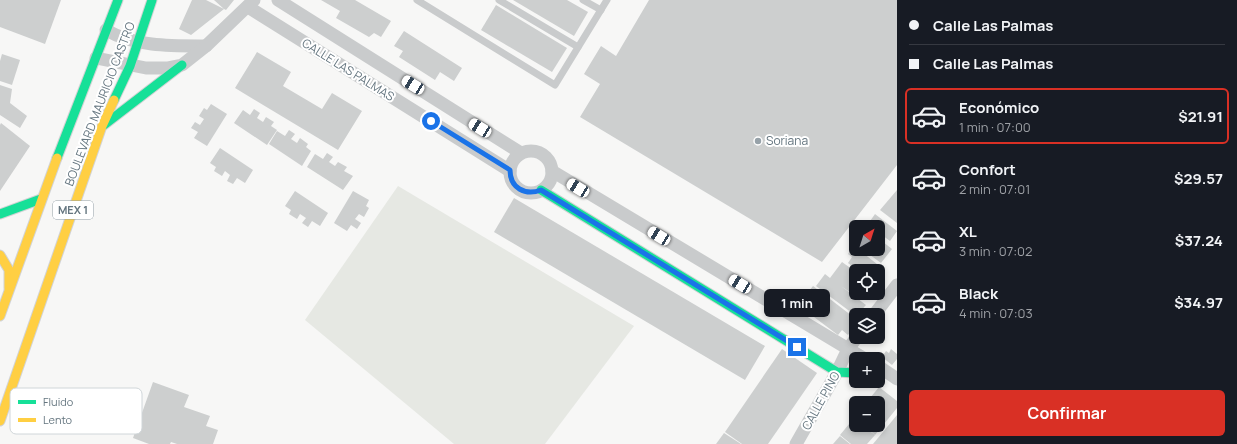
<!DOCTYPE html>
<html lang="es">
<head>
<meta charset="utf-8">
<style>
  body { margin:0; font-family:Manrope,sans-serif; background:#20242c; color:#f1f3f6; height:100vh; display:flex; flex-direction:column; font-size:15px; white-space:nowrap }
  * { box-sizing:border-box; margin:0 }
  p { font-size:13px; color:#9ea1a6 }
  .icon { flex:none; width:22px; height:22px; fill:none; stroke:currentColor; stroke-width:2; stroke-linecap:round; stroke-linejoin:round }
  .map { position:relative; flex:1; overflow:hidden }
  .sheet { display:flex; flex-direction:column; background:#171b24; width:340px }
  .sheet>* { flex:none }
  .banner { display:grid; align-content:center; height:88px; padding:0 12px; background:#171b24 }
  .needle { width:26px; rotate:39deg }
  .fabs { position:absolute; left:849px; top:220px; display:grid; gap:8px }
  .fabs a { display:grid; place-items:center; width:36px; height:36px; border-radius:6px; background:#171b24; box-shadow:0 2px 6px #0003; font-size:20px }
  .end { position:absolute; width:18px; height:18px; margin:-9px; border:5px solid #1a73e8; background:#fff; box-shadow:0 0 0 2px #fff }
  .from { border-radius:50% }
  .bubble { position:absolute; height:28px; border-radius:6px; background:#171b24; box-shadow:0 2px 6px #0003; font-size:13px; font-weight:700; line-height:28px; text-align:center }
  .car { position:absolute; width:12px; height:24px; margin:-12px -6px; border-radius:5px; box-shadow:0 0 3px 1px #0007; background:linear-gradient(#fff 24%,#345 0 40%,#fff 0 76%,#345 0 86%,#fff 0) }
  .banner b { display:flex; align-items:center; gap:14px; height:38px; font-size:15px }
  .banner b+b { border-top:1px solid #363941 }
  .banner i { width:10px; height:10px; background:#f1f3f6 }
  ul { padding:0; list-style:none }
  li { display:flex; align-items:center; gap:12px; height:56px; margin:0 8px 6px; padding:0 4px; border:2px solid transparent; border-radius:6px }
  li div { flex:1 }
  li b { display:block; font-size:15px }
  li em { font-style:normal; font-weight:700 }
  li.selected { border-color:#d93025 }
  li>.icon { width:36px; height:36px; stroke-width:1.5 }
  .primary-button { display:flex; gap:8px; margin-top:auto; padding:8px 12px }
  .primary-button a { flex:1; height:46px; border-radius:6px; background:#d93025; color:#fff; font-size:16px; font-weight:700; line-height:46px; text-align:center }
  main { display:flex; flex:1; min-height:0 }
  .map>svg:first-child { display:block }
  .green { fill:#e6e8e3 }
  .building { fill:#cdcfcf }
  .lines { fill:none; stroke-linecap:round; stroke-linejoin:round }
  .fast-casing { stroke:#d2d3d4; stroke-width:11 }
  .slow-casing { stroke:#d2d3d4; stroke-width:11 }
  .lane { stroke:#c9cbcc; stroke-width:7 }
  .street { stroke:#c9cbcc; stroke-width:13 }
  .fast { stroke:#16e098; stroke-width:9 }
  .slow { stroke:#ffcf43; stroke-width:9 }
  .route { stroke:#1a73e8; stroke-width:5 }
  .poi-dot { fill:#97a2a9; stroke:#fff; stroke-width:1.5 }
  .labels { text-anchor:middle; stroke-width:4; stroke-linejoin:round; paint-order:stroke }
  .shield { fill:#fff; stroke:#929ea5; stroke-width:1 }
  .shield-label { font-size:11px; font-weight:bold; fill:#64757f }
  .street-label { font-size:12px; fill:#64757f; stroke:#fff }
  .poi-label { font-size:12px; fill:#64757f; stroke:#fff; text-anchor:start }
  .key { fill:#fff; stroke:#d0d6d9; stroke-width:1 }
  .key-label { font-size:11px; fill:#64757f }
</style>
</head>
<body>
<main>
<div class="map">
<svg width="897" height="444" viewBox="0 0 897 444">
  <rect width="100%" height="100%" fill="#f7f7f6"/>
  <polygon class="green" points="398,186 634,326 545,444 454,444 305,320"/>
  <g class="building">
    <polygon points="0,0 61,0 45,44 0,27"/>
    <polygon points="192,0 206,0 224,9 214,0 234,0 226,10 224,9 191,35 179,29"/>
    <polygon points="321,0 355,0 391,21 381,37 374,33 369,37 336,18 340,11"/>
    <polygon points="513,0 567,0 588,12 574,36"/>
    <polygon points="649,0 897,0 897,165 822,262 580,117 600,84 584,74 601,46 616,56"/>
    <polygon points="496,5 567,48 552,72 481,30"/>
    <polygon points="404,31 462,68 454,81 440,72 435,80 399,57 403,51 394,46"/>
    <polygon points="257,52 291,72 283,86 322,109 332,93 362,111 338,150 235,88"/>
    <polygon points="2,54 20,60 12,85 0,81 0,61"/>
    <polygon points="0,85 12,89 10,103 27,116 20,128 0,115"/>
    <polygon points="211,104 227,114 207,146 194,138 198,132 191,128 195,122 200,125 204,119 199,116 204,108 207,110"/>
    <polygon points="254,109 260,113 257,118 263,122 266,117 274,122 271,126 277,130 267,145 234,123 243,110 250,115"/>
    <polygon points="1,123 30,146 0,191 0,125"/>
    <polygon points="289,130 295,134 291,139 297,143 300,138 308,144 306,147 311,151 302,166 269,144 277,131 285,136"/>
    <polygon points="220,148 253,170 245,183 237,178 233,184 227,181 230,175 225,171 222,176 214,171 216,167 210,163"/>
    <polygon points="327,153 333,157 329,162 335,166 338,162 347,167 344,171 353,176 343,190 307,167 315,154 323,159"/>
    <polygon points="897,190 897,223 880,210"/>
    <polygon points="295,191 328,213 320,226 312,221 308,227 302,223 306,218 300,214 297,219 289,214 291,210 285,206"/>
    <polygon points="353,191 369,200 366,206 369,208 364,217 359,214 355,219 361,223 357,229 351,225 347,231 334,223"/>
    <polygon points="514,198 765,346 745,380 494,232"/>
    <polygon points="875,214 897,231 890,241 878,232 878,227 872,227 868,224"/>
    <polygon points="878,238 892,249 881,263 862,249 878,249"/>
    <polygon points="854,246 877,264 871,271 858,271 848,263 852,257 848,254"/>
    <polygon points="842,262 856,272 856,293 854,295 841,286 866,305 856,316 816,286 825,274 830,278"/>
    <polygon points="813,286 856,319 856,324 848,335 842,330 838,335 798,305"/>
    <polygon points="782,349 817,373 768,444 742,444 725,432"/>
    <polygon points="891,349 897,354 897,359 892,365 882,357 886,351 889,353"/>
    <polygon points="153,382 189,395 184,407 210,416 206,426 218,430 213,444 177,444 171,442 170,444 149,444 133,438"/>
    <polygon points="879,387 897,401 897,408 875,435 864,425 878,425 878,403 866,403"/>
    <polygon points="897,415 897,444 873,444"/>
    <polygon points="854,418 856,420 856,425 862,425 875,435 867,444 851,444 840,435"/>
    <polygon points="724,433 741,444 716,444"/>
    <polygon points="840,436 850,444 833,444"/>
  </g>
  <g class="lines">
    <defs>
      <g id="fast">
        <polyline points="114,100 130,66 152,0"/>
        <polyline points="104,125 182,65"/>
        <polyline points="57,158 118,0"/>
        <polyline points="541,190 837,372 856,373"/>
        <polyline points="0,214 41,199"/>
      </g>
      <g id="slow">
        <polyline points="0,255 9,270 9,288"/>
        <polyline points="0,316 57,158"/>
        <polyline points="0,421 102,126 114,100"/>
      </g>
    </defs>
    <use href="#fast" class="fast-casing"/>
    <use href="#slow" class="slow-casing"/>
    <g class="lane">
      <polyline points="417,0 555,85 607,0"/>
      <polyline points="499,0 578,47"/>
      <polyline points="583,0 601,10"/>
    </g>
    <g class="street">
      <polyline points="278,0 521,153"/>
      <polyline points="248,7 510,171"/>
      <path d="M 106,30 C 135,47 173,46 206,46"/>
      <polyline points="96,58 146,68 167,68 182,65 206,46 254,0"/>
      <circle cx="531" cy="172" r="21"/>
      <polyline points="552,171 865,359"/>
      <polyline points="874,315 897,285"/>
      <polyline points="878,366 897,379"/>
      <polyline points="796,444 837,372 848,349 857,337"/>
    </g>
    <use href="#fast" class="fast"/>
    <use href="#slow" class="slow"/>
  </g>
  <g class="lines">
    <path class="route" d="M 431,121 L 510,170 C 510,188 525,196 541,190 L 797,347"/>
  </g>
  <circle class="poi-dot" cx="758" cy="141" r="4"/>
  <g class="labels">
    <rect class="shield" x="53" y="201" width="40" height="18" rx="3"/>
    <g class="shield-label">
      <text x="73" y="214">MEX 1</text>
    </g>
    <g class="street-label">
      <text transform="translate(348 70) rotate(32)" y="4">CALLE LAS PALMAS</text>
      <text transform="translate(100 104) rotate(-69)" y="4">BOULEVARD MAURICIO CASTRO</text>
      <text transform="translate(821 401) rotate(-61)" y="4">CALLE PINO</text>
    </g>
    <g class="poi-label">
      <text x="766" y="145">Soriana</text>
    </g>
  </g>
  <rect x="10" y="388" width="132" height="46" rx="6" class="key"/>
  <rect x="18" y="400" width="18" height="4" fill="#16e098"/>
  <rect x="18" y="418" width="18" height="4" fill="#ffcf43"/>
  <g class="key-label">
    <text x="43" y="406">Fluido</text>
    <text x="43" y="424">Lento</text>
  </g>
</svg>
<div class="fabs">
<a><svg class="needle" viewBox="-14 -14 28 28"><path d="M0-13l5 13h-10z" fill="#e53935"/><path d="M0 13l5-13h-10z" fill="#9ea1a6"/></svg></a>
<a><svg class="icon" aria-label="locate" viewBox="0 0 24 24"><circle cx="12" cy="12" r="6"/><path d="M12 2v4M12 18v4M2 12h4M18 12h4"/></svg></a>
<a><svg class="icon" aria-label="layers" viewBox="0 0 24 24"><path d="M12 4l9 5-9 5-9-5zM3 14l9 5 9-5"/></svg></a>
<a>+</a>
<a>−</a>
</div>
<i class="end from" style="left:431px;top:121px"></i>
<i class="end" style="left:797px;top:347px"></i>
<div class="bubble" style="left:764px;top:289px;width:66px">1 min</div>
<i class="car" style="left:413px;top:85px;rotate:302deg"></i>
<i class="car" style="left:480px;top:128px;rotate:302deg"></i>
<i class="car" style="left:578px;top:188px;rotate:301deg"></i>
<i class="car" style="left:659px;top:236px;rotate:301deg"></i>
<i class="car" style="left:740px;top:284px;rotate:301deg"></i>
</div>
<section class="sheet">
<div class="banner">
<b><i class="from"></i>Calle Las Palmas</b>
<b><i></i>Calle Las Palmas</b>
</div>
<ul>
<li class="selected"><svg class="icon" aria-label="car" viewBox="0 0 24 24"><path d="M5 17H2v-5l4-1 3-4h7l3 4 3 1v5h-3M9 17h6M6 11h13"/><circle cx="7" cy="17" r="2"/><circle cx="17" cy="17" r="2"/></svg><div><b>Económico</b><p>1 min · 07:00</p></div><em>$21.91</em></li>
<li><svg class="icon" aria-label="car" viewBox="0 0 24 24"><path d="M5 17H2v-5l4-1 3-4h7l3 4 3 1v5h-3M9 17h6M6 11h13"/><circle cx="7" cy="17" r="2"/><circle cx="17" cy="17" r="2"/></svg><div><b>Confort</b><p>2 min · 07:01</p></div><em>$29.57</em></li>
<li><svg class="icon" aria-label="car" viewBox="0 0 24 24"><path d="M5 17H2v-5l4-1 3-4h7l3 4 3 1v5h-3M9 17h6M6 11h13"/><circle cx="7" cy="17" r="2"/><circle cx="17" cy="17" r="2"/></svg><div><b>XL</b><p>3 min · 07:02</p></div><em>$37.24</em></li>
<li><svg class="icon" aria-label="car" viewBox="0 0 24 24"><path d="M5 17H2v-5l4-1 3-4h7l3 4 3 1v5h-3M9 17h6M6 11h13"/><circle cx="7" cy="17" r="2"/><circle cx="17" cy="17" r="2"/></svg><div><b>Black</b><p>4 min · 07:03</p></div><em>$34.97</em></li>
</ul>
<div class="primary-button"><a>Confirmar</a></div>
</section>
</main>
</body>
</html>
